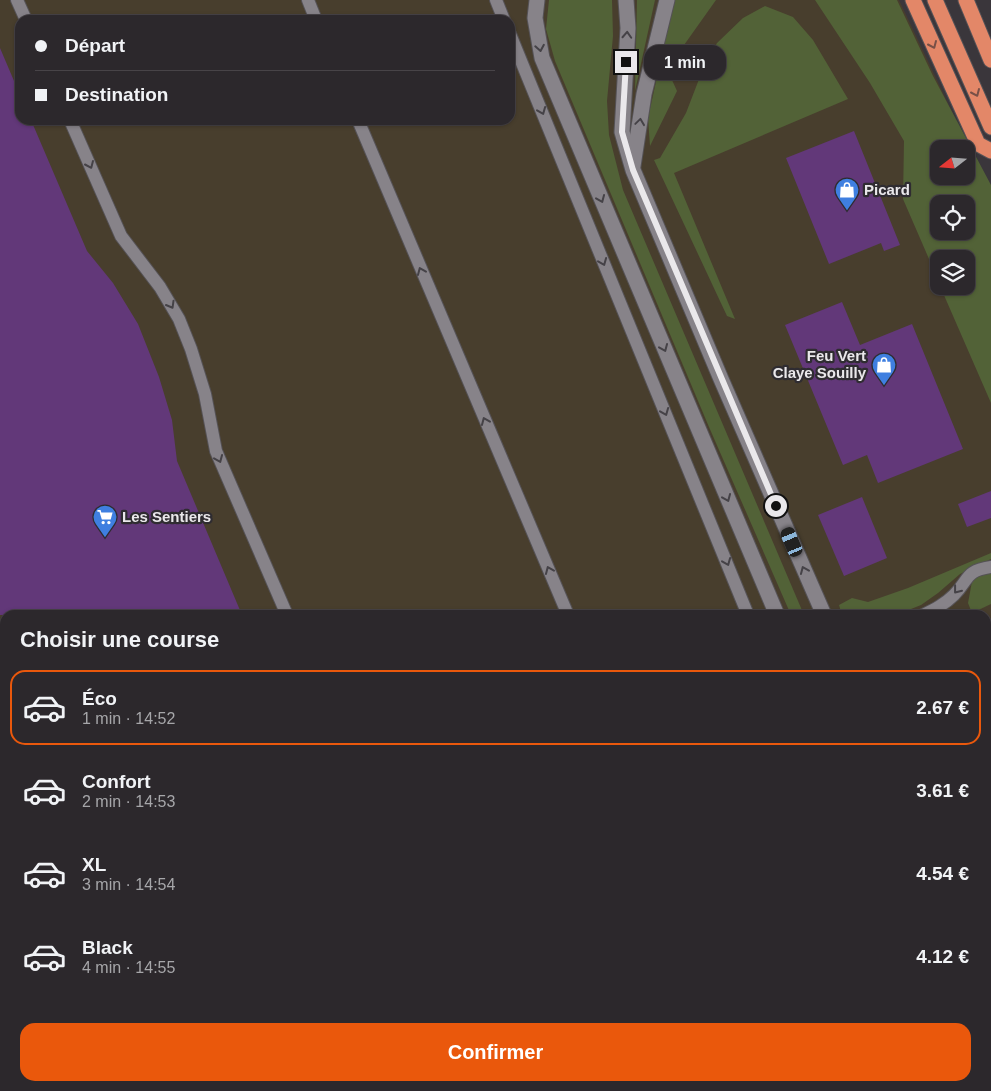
<!DOCTYPE html>
<html lang="fr">
<head>
<meta charset="utf-8">
<style>
  body { margin:0; font-family:Helvetica,sans-serif; background:#383438; color:#f1f3f6; height:100vh; display:flex; flex-direction:column; font-size:19px; white-space:nowrap }
  * { box-sizing:border-box; margin:0 }
  p { font-size:16px; color:#a6a6a9 }
  .icon { flex:none; width:28px; height:28px; fill:none; stroke:currentColor; stroke-width:2; stroke-linecap:round; stroke-linejoin:round }
  .map { position:relative; flex:1; overflow:hidden }
  .drawer { position:absolute; left:0px; top:610px; width:991px; height:481px; display:flex; flex-direction:column; background:#2c282c; border-radius:15px 15px 0 0; box-shadow:0 1px 4px #0004,0 0 0 1px #484448 }
  .drawer>* { flex:none }
  .banner { position:absolute; left:15px; top:15px; width:500px; height:110px; border-radius:15px; box-shadow:0 1px 4px #0004,0 0 0 1px #484448; display:grid; align-content:center; height:110px; padding:0 20px; background:#2c282c }
  .needle { width:32px; rotate:253deg }
  .fabs { position:absolute; left:930px; top:140px; display:grid; gap:10px }
  .fabs a { display:grid; place-items:center; width:45px; height:45px; border-radius:10px; background:#2c282c; box-shadow:0 1px 4px #0004,0 0 0 1px #484448; font-size:25px }
  .end { position:absolute; width:22px; height:22px; margin:-11px; border:6px solid #eae8eb; background:#111; box-shadow:0 0 0 2px #111 }
  .from { border-radius:50% }
  .bubble { position:absolute; height:35px; border-radius:15px; background:#2c282c; box-shadow:0 1px 4px #0004,0 0 0 1px #484448; font-size:16px; font-weight:800; line-height:35px; text-align:center }
  .car { position:absolute; width:15px; height:30px; margin:-15px -8px; border-radius:6px; box-shadow:0 0 4px 1px #0007; background:linear-gradient(#222 24%,#8ab4d8 0 40%,#222 0 76%,#8ab4d8 0 86%,#222 0) }
  .banner b { display:flex; align-items:center; gap:18px; height:48px; font-size:19px }
  .banner b+b { border-top:1px solid #484448 }
  .banner i { width:12px; height:12px; background:#f1f3f6 }
  ul { padding:0; list-style:none }
  li { display:flex; align-items:center; gap:15px; height:75px; margin:0 10px 8px; padding:0 10px; border:2px solid transparent; border-radius:15px }
  li div { flex:1 }
  li b { display:block; font-size:19px }
  li em { font-style:normal; font-weight:800 }
  li.on { border-color:#ea580c }
  li>.icon { width:45px; height:45px; stroke-width:1.5 }
  h2 { padding:0 20px; font-size:22px; line-height:60px }
  .primary-button { display:flex; gap:10px; margin-top:auto; padding:10px 20px }
  .primary-button a { flex:1; height:58px; border-radius:15px; background:#ea580c; color:#fff; font-size:20px; font-weight:800; line-height:58px; text-align:center }
  .map>svg:first-child { display:block }
  .commercial { fill:#483e2d; fill-rule:evenodd }
  .green { fill:#526237; fill-rule:evenodd }
  .building { fill:#623879 }
  .lines { fill:none; stroke-linecap:round; stroke-linejoin:round }
  .lane-casing { stroke:#555256; stroke-width:14 }
  .street-casing { stroke:#555256; stroke-width:17 }
  .highway-casing { stroke:#555256; stroke-width:17 }
  .lane { stroke:#878389; stroke-width:12 }
  .street { stroke:#878389; stroke-width:15 }
  .highway { stroke:#e38768; stroke-width:15 }
  .oneway { stroke:#454247 }
  .oneway2 { stroke:#775047 }
  .route { stroke:#eae8eb; stroke-width:6 }
  .labels { text-anchor:middle; stroke-width:4.5; stroke-linejoin:round; paint-order:stroke }
  .poi-label { font-size:15px; font-weight:bold; fill:#eae8eb; stroke:#2f2c31; text-anchor:start }
</style>
</head>
<body>
<div class="map">
<svg width="991" height="1091" viewBox="0 0 991 1091">
  <rect width="100%" height="100%" fill="#3a363b"/>
  <path class="commercial" d="M 0,0 L 899,0 L 979,169 L 991,198 L 991,1091 L 0,1091 ZM 20,20 L 510,20 L 510,120 L 20,120 ZM 939,149 L 966,149 L 966,176 L 939,176 ZM 939,204 L 966,204 L 966,231 L 939,231 ZM 939,259 L 966,259 L 966,286 L 939,286 ZM 5,615 L 986,615 L 986,1086 L 5,1086 Z"/>
  <g class="green">
    <polygon points="549,0 612,0 613,36 607,101 609,135 623,190 804,615 791,615 709,427 555,61 546,29"/>
    <polygon points="637,0 655,0 635,91"/>
    <polygon points="674,0 716,0 667,69 677,91 650,146 648,118"/>
    <path d="M 815,0 L 897,0 L 933,76 L 991,185 L 991,403 L 940,286 L 966,286 L 966,259 L 939,259 L 939,282 L 903,199 L 904,141 L 870,83 ZM 939,149 L 966,149 L 966,176 L 939,176 ZM 939,204 L 966,204 L 966,231 L 939,231 Z"/>
    <polygon points="765,6 793,17 813,40 848,99 674,173 735,319 727,316 654,160 660,158 686,113 701,74 717,43 743,18"/>
    <polygon points="991,553 991,559 960,574 938,593 921,605 896,615 842,615 839,605 852,598 868,602 908,588"/>
    <polygon points="991,573 991,604 972,613 968,603 973,576"/>
    <polygon points="991,1047 991,1091 720,1091 785,1086 986,1086 986,1049"/>
  </g>
  <g class="building">
    <polygon points="0,48 20,95 20,120 31,120 87,251 113,283 138,324 159,377 172,420 177,461 242,615 0,615"/>
    <polygon points="854,131 900,245 884,251 881,243 829,264 786,158"/>
    <polygon points="842,302 860,345 912,324 963,449 878,483 867,455 843,465 785,325"/>
    <polygon points="991,491 991,518 967,527 958,504"/>
    <polygon points="862,497 887,558 844,576 818,515"/>
  </g>
  <g class="lines">
    <defs>
      <g id="lane">
        <polyline points="17,0 26,20"/>
        <polyline points="308,0 316,20"/>
        <polyline points="496,0 504,20"/>
        <polyline points="510,34 748,615"/>
        <polyline points="70,120 121,236 160,287 179,319 191,349 205,394 216,451 287,615"/>
        <polyline points="358,120 568,615"/>
        <path d="M 923,615 C 935,609 945,604 954,595 C 970,579 964,571 991,567"/>
        <polyline points="986,751 991,750"/>
        <polyline points="986,894 991,893"/>
        <polyline points="986,955 991,951"/>
        <polyline points="369,1086 372,1091"/>
        <polyline points="702,1086 720,1086"/>
        <polyline points="104,1091 116,1086"/>
        <polyline points="508,1091 511,1086"/>
        <polyline points="530,1091 538,1086"/>
      </g>
      <g id="street">
        <polyline points="537,0 535,18 542,58 777,615"/>
        <polyline points="626,0 628,28 622,132 633,170 721,379 824,615"/>
        <polyline points="633,166 644,94 667,0"/>
        <polyline points="568,1086 573,1091"/>
        <polyline points="616,1086 616,1091"/>
      </g>
      <g id="highway">
        <polyline points="913,0 978,144 991,151"/>
        <polyline points="935,0 991,127"/>
        <polyline points="966,0 991,60"/>
      </g>
    </defs>
    <use href="#lane" class="lane-casing"/>
    <use href="#street" class="street-casing"/>
    <use href="#highway" class="highway-casing"/>
    <use href="#lane" class="lane"/>
    <use href="#street" class="street"/>
    <use href="#highway" class="highway"/>
  </g>
  <defs><path id="oneway-chevron" d="M-2-3.5L2.5 0L-2 3.5" fill="none" stroke-width="1.6" stroke-linecap="round" stroke-linejoin="round" transform="scale(1.25)"/></defs>
  <g class="oneway">
    <use href="#oneway-chevron" transform="translate(627 35) rotate(-87)"/>
    <use href="#oneway-chevron" transform="translate(540 48) rotate(80)"/>
    <use href="#oneway-chevron" transform="translate(542 111) rotate(68)"/>
    <use href="#oneway-chevron" transform="translate(640 122) rotate(-82)"/>
    <use href="#oneway-chevron" transform="translate(90 165) rotate(66)"/>
    <use href="#oneway-chevron" transform="translate(601 199) rotate(67)"/>
    <use href="#oneway-chevron" transform="translate(603 262) rotate(68)"/>
    <use href="#oneway-chevron" transform="translate(421 271) rotate(-113)"/>
    <use href="#oneway-chevron" transform="translate(171 305) rotate(60)"/>
    <use href="#oneway-chevron" transform="translate(664 348) rotate(67)"/>
    <use href="#oneway-chevron" transform="translate(665 412) rotate(68)"/>
    <use href="#oneway-chevron" transform="translate(485 421) rotate(-113)"/>
    <use href="#oneway-chevron" transform="translate(219 459) rotate(67)"/>
    <use href="#oneway-chevron" transform="translate(727 498) rotate(67)"/>
    <use href="#oneway-chevron" transform="translate(727 562) rotate(68)"/>
    <use href="#oneway-chevron" transform="translate(549 570) rotate(-113)"/>
    <use href="#oneway-chevron" transform="translate(804 570) rotate(-113)"/>
    <use href="#oneway-chevron" transform="translate(957 590) rotate(128)"/>
  </g>
  <g class="oneway2">
    <use href="#oneway-chevron" transform="translate(933 45) rotate(66)"/>
    <use href="#oneway-chevron" transform="translate(976 93) rotate(66)"/>
  </g>
  <g class="lines">
    <polyline class="route" points="626,62 622,132 633,170 776,506"/>
  </g>
  <defs>
    <symbol id="shop-pin" viewBox="-11 -11 22 30"><path d="M0 17L-7.5 6A9.5 9.5 0 1 1 7.5 6Z" fill="#3f7fe0" stroke="#2f2c31"/><path d="M-5-2.5h2.3a2.7 3.5 0 0 1 5.4 0H5L5.5 6h-11ZM-1.5-2.5h3a1.5 2.3 0 0 0-3 0Z" fill="#fff"/></symbol>
    <symbol id="supermarket-pin" viewBox="-11 -11 22 30"><path d="M0 17L-7.5 6A9.5 9.5 0 1 1 7.5 6Z" fill="#3f7fe0" stroke="#2f2c31"/><path d="M-6-5.5h2.5l.6 2H6L4.5 2H-2.5L-4.4-4H-6ZM-1.5 3.2a1.3 1.3 0 1 0 .1 0ZM3 3.2a1.3 1.3 0 1 0 .1 0Z" fill="#fff"/></symbol>
  </defs>
  <g fill-rule="evenodd">
    <use href="#shop-pin" x="833" y="176" width="28" height="38"/>
    <use href="#shop-pin" x="870" y="351" width="28" height="38"/>
    <use href="#supermarket-pin" x="91" y="503" width="28" height="38"/>
  </g>
  <g class="labels">
    <g class="poi-label">
      <text x="864" y="195">Picard</text>
      <text x="866" y="361" text-anchor="end">Feu Vert<tspan x="866" dy="17">Claye Souilly</tspan></text>
      <text x="122" y="522">Les Sentiers</text>
    </g>
  </g>
</svg>
<div class="fabs">
<a><svg class="needle" viewBox="-14 -14 28 28"><path d="M0-13l5 13h-10z" fill="#e53935"/><path d="M0 13l5-13h-10z" fill="#a6a6a9"/></svg></a>
<a><svg class="icon" aria-label="locate" viewBox="0 0 24 24"><circle cx="12" cy="12" r="6"/><path d="M12 2v4M12 18v4M2 12h4M18 12h4"/></svg></a>
<a><svg class="icon" aria-label="layers" viewBox="0 0 24 24"><path d="M12 4l9 5-9 5-9-5zM3 14l9 5 9-5"/></svg></a>
</div>
<i class="end from" style="left:776px;top:506px"></i>
<i class="end" style="left:626px;top:62px"></i>
<div class="bubble" style="left:644px;top:45px;width:82px">1 min</div>
<i class="car" style="left:792px;top:542px;rotate:337deg"></i>
<div class="banner">
<b><i class="from"></i>Départ</b>
<b><i></i>Destination</b>
</div>
<section class="drawer">
<h2>Choisir une course</h2>
<ul>
<li class="on"><svg class="icon" aria-label="car" viewBox="0 0 24 24"><path d="M5 17H2v-5l4-1 3-4h7l3 4 3 1v5h-3M9 17h6M6 11h13"/><circle cx="7" cy="17" r="2"/><circle cx="17" cy="17" r="2"/></svg><div><b>Éco</b><p>1 min · 14:52</p></div><em>2.67 €</em></li>
<li><svg class="icon" aria-label="car" viewBox="0 0 24 24"><path d="M5 17H2v-5l4-1 3-4h7l3 4 3 1v5h-3M9 17h6M6 11h13"/><circle cx="7" cy="17" r="2"/><circle cx="17" cy="17" r="2"/></svg><div><b>Confort</b><p>2 min · 14:53</p></div><em>3.61 €</em></li>
<li><svg class="icon" aria-label="car" viewBox="0 0 24 24"><path d="M5 17H2v-5l4-1 3-4h7l3 4 3 1v5h-3M9 17h6M6 11h13"/><circle cx="7" cy="17" r="2"/><circle cx="17" cy="17" r="2"/></svg><div><b>XL</b><p>3 min · 14:54</p></div><em>4.54 €</em></li>
<li><svg class="icon" aria-label="car" viewBox="0 0 24 24"><path d="M5 17H2v-5l4-1 3-4h7l3 4 3 1v5h-3M9 17h6M6 11h13"/><circle cx="7" cy="17" r="2"/><circle cx="17" cy="17" r="2"/></svg><div><b>Black</b><p>4 min · 14:55</p></div><em>4.12 €</em></li>
</ul>
<div class="primary-button"><a>Confirmer</a></div>
</section>
</div>
</body>
</html>
